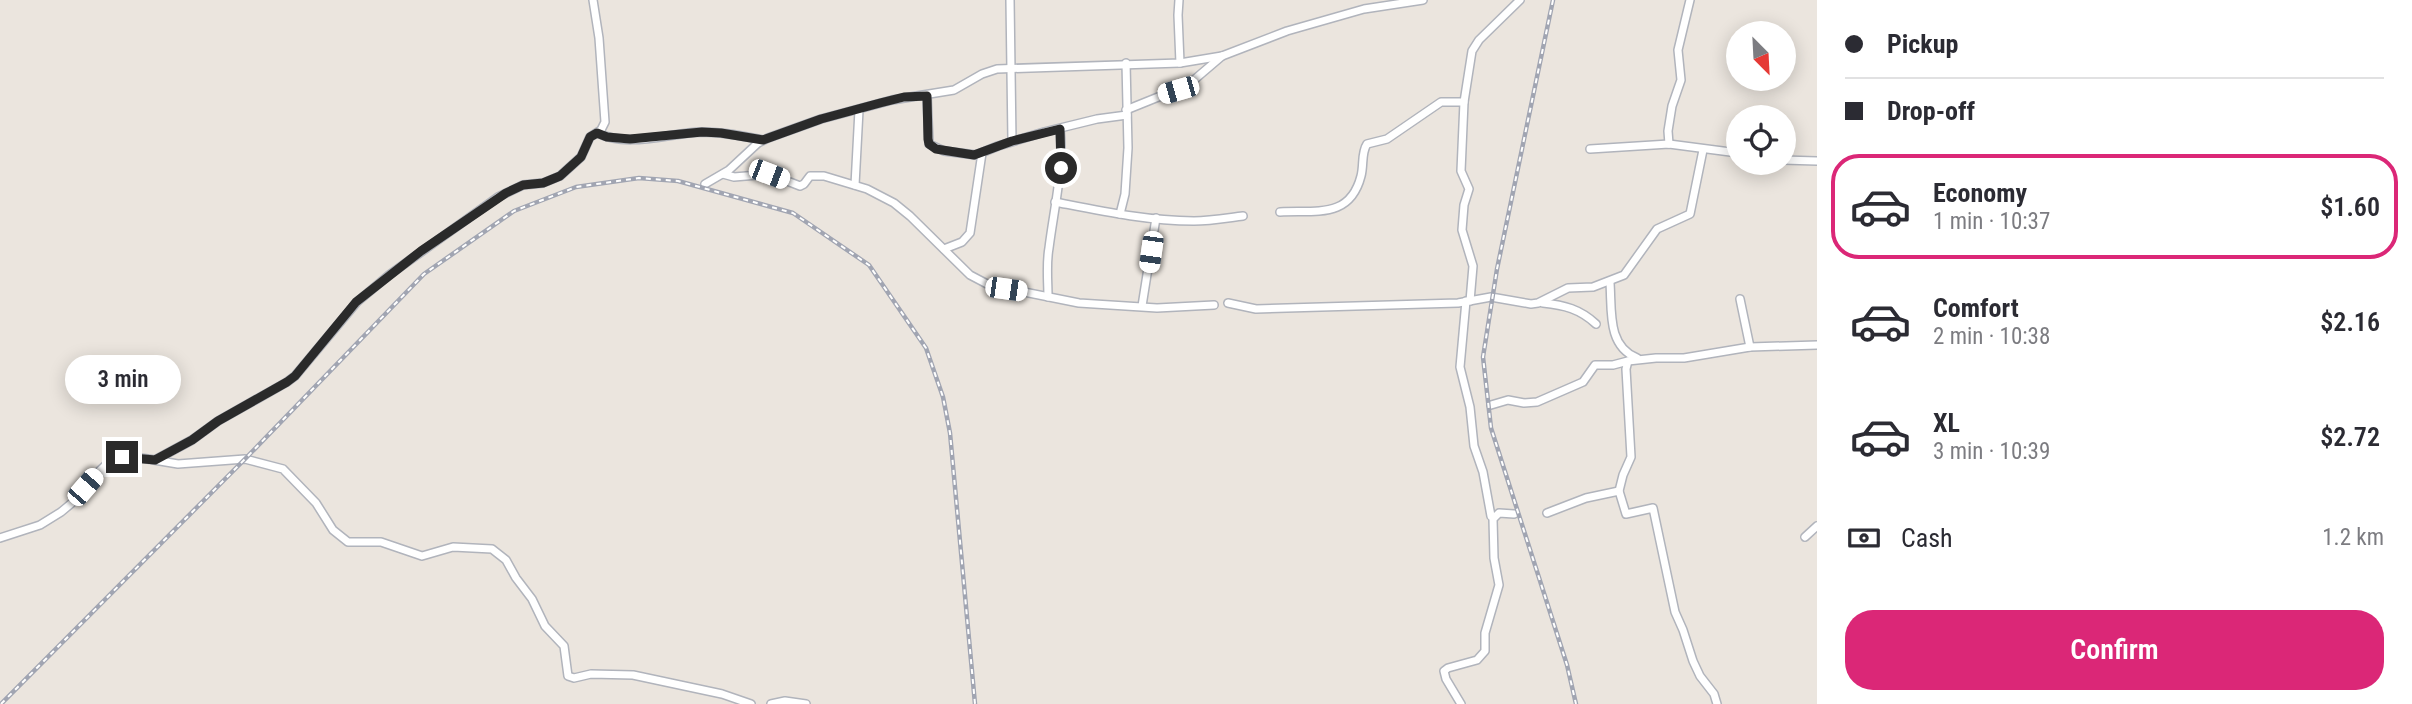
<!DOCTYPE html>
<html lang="en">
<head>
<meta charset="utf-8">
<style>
  body { margin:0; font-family:"Roboto Condensed",sans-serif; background:#f2f2f3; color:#2b2b33; height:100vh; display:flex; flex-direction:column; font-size:26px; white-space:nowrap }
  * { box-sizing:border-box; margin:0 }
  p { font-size:23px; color:#7c7c81 }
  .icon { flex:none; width:38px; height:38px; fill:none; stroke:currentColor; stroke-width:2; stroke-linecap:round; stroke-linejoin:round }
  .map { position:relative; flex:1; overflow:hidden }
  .drawer { display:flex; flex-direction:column; background:#fff; width:595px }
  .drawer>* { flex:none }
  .top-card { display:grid; align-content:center; height:154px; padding:0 28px; background:#fff }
  .needle { width:46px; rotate:156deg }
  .buttons { position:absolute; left:1726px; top:21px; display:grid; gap:14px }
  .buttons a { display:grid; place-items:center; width:70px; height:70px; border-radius:50%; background:#fff; box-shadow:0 4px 18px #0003; font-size:35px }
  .end { position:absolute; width:32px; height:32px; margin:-16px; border:9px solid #2a2a2a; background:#fff; box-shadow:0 0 0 4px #fff }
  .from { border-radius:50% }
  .bubble { position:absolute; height:49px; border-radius:24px; background:#fff; box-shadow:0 4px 18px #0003; font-size:23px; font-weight:600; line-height:49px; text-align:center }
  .car { position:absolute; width:21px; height:42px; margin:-21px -10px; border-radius:9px; box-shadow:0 0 5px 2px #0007; background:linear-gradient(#fff 24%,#345 0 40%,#fff 0 76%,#345 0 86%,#fff 0) }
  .top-card b { display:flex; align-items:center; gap:24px; height:66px; font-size:26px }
  .top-card b+b { border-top:2px solid #e1e1e2 }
  .top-card i { width:18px; height:18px; background:#2b2b33 }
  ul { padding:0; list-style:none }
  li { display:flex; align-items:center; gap:21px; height:105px; margin:0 14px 10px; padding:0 14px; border:4px solid transparent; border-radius:28px }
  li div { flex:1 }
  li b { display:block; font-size:26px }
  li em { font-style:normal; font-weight:600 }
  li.on { border-color:#db2777 }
  li>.icon { width:63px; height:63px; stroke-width:1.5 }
  .pay { display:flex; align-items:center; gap:18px; height:77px; padding:0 28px; font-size:26px }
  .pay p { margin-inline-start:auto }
  .primary-button { display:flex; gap:14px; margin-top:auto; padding:14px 28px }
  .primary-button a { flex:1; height:80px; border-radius:28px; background:#db2777; color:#fff; font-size:28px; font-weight:600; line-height:80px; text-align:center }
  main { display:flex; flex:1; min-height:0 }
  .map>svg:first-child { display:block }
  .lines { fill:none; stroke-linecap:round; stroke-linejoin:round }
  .minor-casing { stroke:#b1b4bc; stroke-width:10 }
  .minor { stroke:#fff; stroke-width:7 }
  .rail-casing { stroke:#a1a5b2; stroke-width:4.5 }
  .rail { stroke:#fff; stroke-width:2; stroke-dasharray:5; stroke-linecap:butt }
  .route { stroke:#2a2a2a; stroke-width:9 }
</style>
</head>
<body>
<main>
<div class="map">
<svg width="1817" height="704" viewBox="0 0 1817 704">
  <rect width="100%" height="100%" fill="#ebe5de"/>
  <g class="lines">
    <defs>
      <g id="minor">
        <polyline points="1010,0 1012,141"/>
        <polyline points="1179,0 1178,15 1180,63"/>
        <polyline points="927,96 929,144 944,151 976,155 998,146 1044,132 1097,119 1127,115"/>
        <polyline points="1126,110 1188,85 1222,56"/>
        <path d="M 597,133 C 629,148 668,133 702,132 C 723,132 743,136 763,140"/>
        <polyline points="1669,144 1668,131 1672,106 1681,80 1678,50 1690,0"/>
        <polyline points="1590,149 1669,144 1738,153"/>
        <polyline points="1783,160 1817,161"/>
        <polyline points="723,174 734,177 769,174 800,186 804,184 810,176 824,176 867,189 894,203 910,216 970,275 989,285 1079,303 1157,308 1214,305"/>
        <polyline points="705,184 729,170 758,143 768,138 821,119 892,100 954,90 982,74 997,69 1180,63 1222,56 1287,31 1364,9 1423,0"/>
        <polyline points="855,185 859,110"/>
        <path d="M 1055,202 C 1101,211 1147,221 1194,221 C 1210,221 1227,218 1243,216"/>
        <path d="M 1280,212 C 1316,210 1350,219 1361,176 C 1364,165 1361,153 1367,144 L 1387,139 L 1441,102 L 1464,102"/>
        <polyline points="1120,214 1125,194 1128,148 1126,63"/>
        <polyline points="944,249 962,242 970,233 982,153"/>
        <path d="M 1610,283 C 1612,311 1607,346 1637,358"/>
        <path d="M 1048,297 C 1048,281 1046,264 1049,248 C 1054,208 1064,169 1060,129"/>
        <polyline points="1740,299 1750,347"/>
        <polyline points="1466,301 1460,367 1470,407 1474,446 1483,472 1491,516"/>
        <polyline points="1470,301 1473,266 1462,230 1464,205 1469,189 1461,171 1464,102 1472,51 1479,40 1520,0"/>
        <polyline points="1228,303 1256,309 1458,303 1491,297 1531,304 1538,303 1568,288 1593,287 1624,275 1657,229 1690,214 1703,150"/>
        <path d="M 1543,303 C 1564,305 1580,309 1596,324"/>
        <polyline points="1142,306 1156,218"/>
        <polyline points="1628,361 1626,369 1631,457 1623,475 1619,491 1626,514 1653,508 1675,612 1683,630 1693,661 1700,676 1714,694 1717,704"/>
        <polyline points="1491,405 1508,400 1524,403 1537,402 1583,382 1595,365 1613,365 1628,361 1656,358 1684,358 1750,347 1817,345"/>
        <polyline points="154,460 178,464 245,459 283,469 316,503 333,530 348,542 381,542 422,556 453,547 492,549 506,560 516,578 532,599 545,626 564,646 568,676 574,678 591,674 633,675 722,694 751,704"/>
        <polyline points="1547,513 1586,498 1619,491"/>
        <polyline points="1805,537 1817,526"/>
        <polyline points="0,538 40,525 61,512 73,502 95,475 108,463 126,456 155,460 192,440 218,421 287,382 295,376 357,302 389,275 498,197 523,185 543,183 560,176 581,157 590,137 601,130 605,122 599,38 593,0"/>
        <polyline points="771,704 785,701 806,704"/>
        <polyline points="1461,704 1446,679 1444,671 1448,668 1477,660 1485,651 1485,633 1499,585 1494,558 1493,519 1499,513 1514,514"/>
      </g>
    </defs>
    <use href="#minor" class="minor-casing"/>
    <use href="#minor" class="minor"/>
    <defs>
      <g id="rail">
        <polyline points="1553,0 1497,269 1483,357 1491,428 1567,665 1576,704"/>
        <polyline points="1,704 245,459 424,274 514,211 576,187 639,178 678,181 793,213 869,265 926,348 943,397 950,433 975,704"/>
      </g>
    </defs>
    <use href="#rail" class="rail-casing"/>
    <use href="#rail" class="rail"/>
  </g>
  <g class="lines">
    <polyline class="route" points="122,457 155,460 192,440 218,421 287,382 295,376 356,302 421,251 506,193 523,185 543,183 560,176 581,157 590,137 597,133 607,137 630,139 702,132 721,133 763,140 821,119 880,103 904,97 927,96 928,139 929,144 936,149 974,155 1012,141 1060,129 1061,168"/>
  </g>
</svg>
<div class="buttons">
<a><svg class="needle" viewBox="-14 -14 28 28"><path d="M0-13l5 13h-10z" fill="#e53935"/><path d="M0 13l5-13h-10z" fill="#7c7c81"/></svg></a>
<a><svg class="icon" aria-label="locate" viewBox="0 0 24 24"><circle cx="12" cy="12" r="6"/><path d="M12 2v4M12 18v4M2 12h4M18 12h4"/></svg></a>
</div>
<i class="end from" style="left:1061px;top:168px"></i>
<i class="end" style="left:122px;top:457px"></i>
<div class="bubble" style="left:65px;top:355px;width:116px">3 min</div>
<i class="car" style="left:1178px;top:90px;rotate:254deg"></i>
<i class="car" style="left:769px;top:174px;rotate:111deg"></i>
<i class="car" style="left:1151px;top:252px;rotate:188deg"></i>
<i class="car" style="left:1006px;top:289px;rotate:98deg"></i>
<i class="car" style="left:85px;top:487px;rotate:41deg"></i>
</div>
<section class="drawer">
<div class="top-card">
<b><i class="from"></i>Pickup</b>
<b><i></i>Drop-off</b>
</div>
<ul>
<li class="on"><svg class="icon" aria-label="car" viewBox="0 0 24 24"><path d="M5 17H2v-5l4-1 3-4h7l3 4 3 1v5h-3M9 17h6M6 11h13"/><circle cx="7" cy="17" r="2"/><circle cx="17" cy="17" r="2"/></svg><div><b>Economy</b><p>1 min · 10:37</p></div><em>$1.60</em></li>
<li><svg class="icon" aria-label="car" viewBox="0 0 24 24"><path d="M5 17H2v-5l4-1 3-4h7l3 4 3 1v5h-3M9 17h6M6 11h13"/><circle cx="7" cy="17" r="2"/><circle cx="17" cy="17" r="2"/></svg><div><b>Comfort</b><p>2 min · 10:38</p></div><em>$2.16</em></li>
<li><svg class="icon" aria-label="car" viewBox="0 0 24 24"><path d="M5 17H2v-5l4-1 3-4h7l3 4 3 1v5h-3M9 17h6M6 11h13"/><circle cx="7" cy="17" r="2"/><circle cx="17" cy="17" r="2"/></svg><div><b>XL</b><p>3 min · 10:39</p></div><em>$2.72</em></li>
</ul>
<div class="pay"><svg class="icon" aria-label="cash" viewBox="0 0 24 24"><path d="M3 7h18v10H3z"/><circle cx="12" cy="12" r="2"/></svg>Cash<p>1.2 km</p></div>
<div class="primary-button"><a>Confirm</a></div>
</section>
</main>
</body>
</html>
